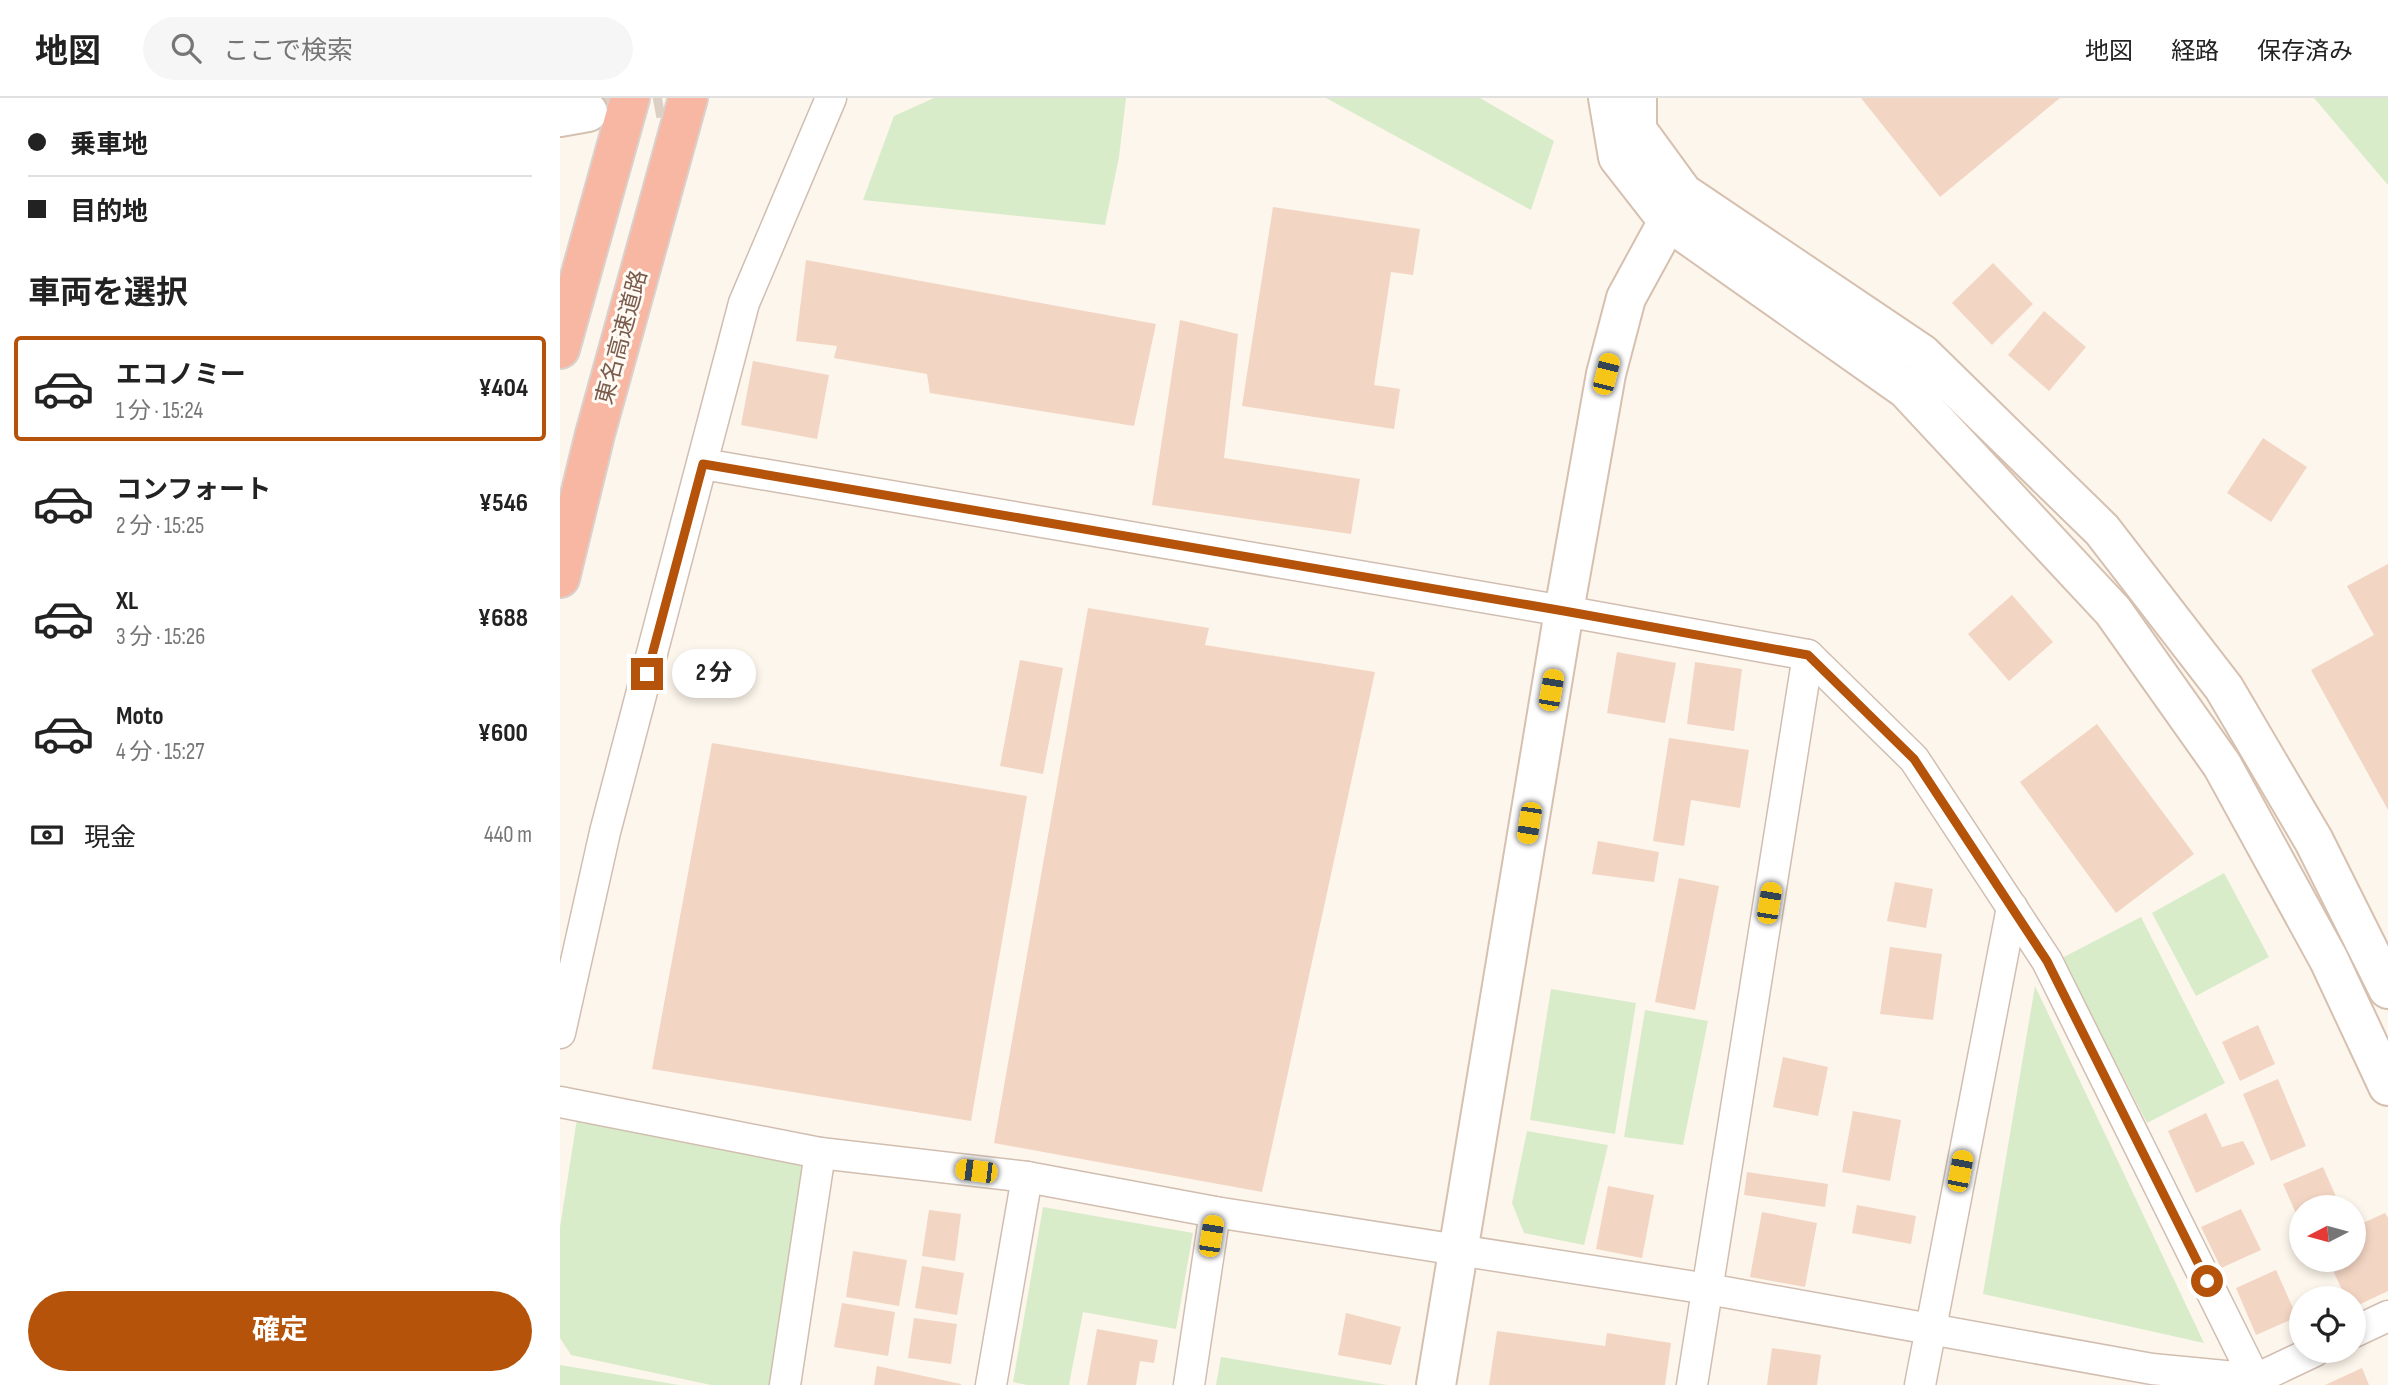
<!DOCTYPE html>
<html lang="ja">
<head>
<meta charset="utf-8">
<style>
  body { margin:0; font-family:"Sofia Sans Condensed","Noto Sans JP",sans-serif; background:#f6f6f6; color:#222; height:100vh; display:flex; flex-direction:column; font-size:26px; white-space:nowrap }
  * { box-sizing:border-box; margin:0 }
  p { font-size:23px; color:#767676 }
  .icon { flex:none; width:38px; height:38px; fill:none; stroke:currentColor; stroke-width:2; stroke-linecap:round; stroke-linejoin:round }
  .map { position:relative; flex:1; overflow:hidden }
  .sheet { display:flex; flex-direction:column; background:#fff; width:560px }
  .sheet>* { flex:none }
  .hud { display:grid; align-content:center; height:154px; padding:0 28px; background:#fff }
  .needle { width:46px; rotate:264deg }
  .controls { position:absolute; left:1729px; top:1097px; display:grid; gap:14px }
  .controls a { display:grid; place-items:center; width:77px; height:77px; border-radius:50%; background:#fff; box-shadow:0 4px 10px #0003; font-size:35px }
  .end { position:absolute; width:32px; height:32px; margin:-16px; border:9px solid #b45309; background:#fff; box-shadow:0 0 0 4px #fff }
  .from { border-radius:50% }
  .bubble { position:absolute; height:49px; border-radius:24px; background:#fff; box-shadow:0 4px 10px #0003; font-size:23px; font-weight:700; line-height:49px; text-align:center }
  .car { position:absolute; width:21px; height:42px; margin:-21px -10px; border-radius:9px; box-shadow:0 0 5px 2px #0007; background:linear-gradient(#f5c518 24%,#345 0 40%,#f5c518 0 76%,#345 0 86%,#f5c518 0) }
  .hud b { display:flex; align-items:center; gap:24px; height:66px; font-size:26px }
  .hud b+b { border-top:2px solid #e0e0e0 }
  .hud i { width:18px; height:18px; background:#222 }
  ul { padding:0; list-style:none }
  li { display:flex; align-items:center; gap:21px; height:105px; margin:0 14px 10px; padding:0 14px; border:4px solid transparent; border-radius:7px }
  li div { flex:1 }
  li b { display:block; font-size:26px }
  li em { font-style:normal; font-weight:700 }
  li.current { border-color:#b45309 }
  li>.icon { width:63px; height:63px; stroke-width:1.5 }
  h2 { padding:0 28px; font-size:32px; line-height:84px }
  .pay { display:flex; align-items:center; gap:18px; height:77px; padding:0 28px; font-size:26px }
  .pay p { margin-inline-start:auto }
  .action { display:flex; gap:14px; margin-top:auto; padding:14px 28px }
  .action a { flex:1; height:80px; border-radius:42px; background:#b45309; color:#fff; font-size:28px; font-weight:700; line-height:80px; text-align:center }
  header { display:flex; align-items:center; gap:42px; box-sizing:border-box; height:98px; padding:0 35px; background:#fff; border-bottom:2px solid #e0e0e0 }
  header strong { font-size:33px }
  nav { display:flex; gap:38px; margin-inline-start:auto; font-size:24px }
  .search { width:490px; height:63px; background:#f6f6f6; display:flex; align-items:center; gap:18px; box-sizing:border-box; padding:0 24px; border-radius:38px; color:#767676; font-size:26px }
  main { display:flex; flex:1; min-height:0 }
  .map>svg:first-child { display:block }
  .green { fill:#d8ecc9 }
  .building { fill:#f3d5c3 }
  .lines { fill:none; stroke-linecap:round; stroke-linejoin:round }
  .secondary-tunnel { stroke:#dcd0c4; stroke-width:38; stroke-dasharray:38 19; stroke-linecap:butt }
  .street-casing { stroke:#d1beb0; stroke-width:33 }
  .secondary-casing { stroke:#d6c0b0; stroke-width:42 }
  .highway-casing { stroke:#dad1cd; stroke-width:42 }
  .street { stroke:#fff; stroke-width:30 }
  .secondary { stroke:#fff; stroke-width:38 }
  .highway { stroke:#f7b7a3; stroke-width:38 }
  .route { stroke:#b45309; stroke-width:9 }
  .labels { text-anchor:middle; stroke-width:6; stroke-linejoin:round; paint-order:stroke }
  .street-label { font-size:23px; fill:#7a5c4d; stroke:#fffaf3 }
</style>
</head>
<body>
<header>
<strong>地図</strong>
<div class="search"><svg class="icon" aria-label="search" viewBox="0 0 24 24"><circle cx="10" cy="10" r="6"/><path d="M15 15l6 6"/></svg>ここで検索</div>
<nav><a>地図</a><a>経路</a><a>保存済み</a></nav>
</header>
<main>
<section class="sheet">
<div class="hud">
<b><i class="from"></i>乗車地</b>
<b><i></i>目的地</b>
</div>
<h2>車両を選択</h2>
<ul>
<li class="current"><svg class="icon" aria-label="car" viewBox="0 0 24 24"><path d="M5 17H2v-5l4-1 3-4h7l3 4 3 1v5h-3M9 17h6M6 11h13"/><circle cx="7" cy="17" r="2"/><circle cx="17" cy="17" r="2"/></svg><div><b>エコノミー</b><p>1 分 · 15:24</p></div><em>¥404</em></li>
<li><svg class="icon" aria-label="car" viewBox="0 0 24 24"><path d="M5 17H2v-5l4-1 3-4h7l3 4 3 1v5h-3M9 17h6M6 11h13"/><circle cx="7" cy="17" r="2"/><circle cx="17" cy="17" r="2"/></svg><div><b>コンフォート</b><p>2 分 · 15:25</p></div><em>¥546</em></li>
<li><svg class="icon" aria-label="car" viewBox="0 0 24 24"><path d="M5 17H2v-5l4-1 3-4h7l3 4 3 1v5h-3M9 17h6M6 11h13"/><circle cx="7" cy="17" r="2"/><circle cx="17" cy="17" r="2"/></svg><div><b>XL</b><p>3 分 · 15:26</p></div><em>¥688</em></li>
<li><svg class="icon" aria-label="car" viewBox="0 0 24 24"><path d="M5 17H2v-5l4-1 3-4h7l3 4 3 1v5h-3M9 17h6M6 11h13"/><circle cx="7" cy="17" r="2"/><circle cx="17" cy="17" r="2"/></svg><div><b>Moto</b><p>4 分 · 15:27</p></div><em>¥600</em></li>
</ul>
<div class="pay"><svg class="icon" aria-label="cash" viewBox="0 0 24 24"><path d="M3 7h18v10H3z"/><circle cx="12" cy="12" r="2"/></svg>現金<p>440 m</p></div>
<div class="action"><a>確定</a></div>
</section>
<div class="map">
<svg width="1828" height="1287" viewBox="0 0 1828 1287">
  <rect width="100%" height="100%" fill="#fdf6ec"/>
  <g class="green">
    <polygon points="374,0 566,0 559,59 545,127 303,102 334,18"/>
    <polygon points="766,0 920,0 994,43 971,112"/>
    <polygon points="1754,0 1828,0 1828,87"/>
    <polygon points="1664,775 1709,859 1636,898 1592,815"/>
    <polygon points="1581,819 1665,985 1587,1025 1502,860"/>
    <polygon points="1475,888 1644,1245 1423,1196"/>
    <polygon points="991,891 1076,905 1055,1036 970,1022"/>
    <polygon points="1085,912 1148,923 1123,1047 1064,1039"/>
    <polygon points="17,1021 259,1066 216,1287 151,1287 11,1257 0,1240 0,1129"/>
    <polygon points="967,1033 1048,1047 1024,1147 964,1135 952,1105"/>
    <polygon points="483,1109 633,1135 616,1231 523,1214 509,1287 467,1287 453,1284"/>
    <polygon points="661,1259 827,1287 656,1287"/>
    <polygon points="0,1267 119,1287 0,1287"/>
  </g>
  <g class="building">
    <polygon points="1301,0 1500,0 1380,99"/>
    <polygon points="713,109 860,131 853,177 831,174 814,287 840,291 834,331 682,308"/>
    <polygon points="246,162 596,226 574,328 370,295 367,276 274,260 277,248 236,243"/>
    <polygon points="1433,165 1473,206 1432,247 1392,205"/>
    <polygon points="1484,213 1526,249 1489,293 1448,257"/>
    <polygon points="620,222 678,236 664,360 800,381 791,436 592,407"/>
    <polygon points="193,263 269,277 257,341 181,327"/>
    <polygon points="1703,340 1747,369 1711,424 1667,395"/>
    <polygon points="1828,466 1828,712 1751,572 1814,537 1787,488"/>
    <polygon points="1452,497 1493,544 1449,583 1408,536"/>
    <polygon points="528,510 649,530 645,547 815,574 702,1094 434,1045"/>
    <polygon points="1057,554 1116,565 1105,625 1047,615"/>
    <polygon points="460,562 503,570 483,676 440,668"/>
    <polygon points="1135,564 1182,571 1174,633 1127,626"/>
    <polygon points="1537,626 1634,756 1556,815 1460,684"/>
    <polygon points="1109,640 1189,652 1180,710 1131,702 1124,748 1093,743"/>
    <polygon points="152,645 467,698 411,1023 92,971"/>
    <polygon points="1038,743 1099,754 1094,784 1032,776"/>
    <polygon points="1119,780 1159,788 1135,912 1095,904"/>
    <polygon points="1335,784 1373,791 1366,830 1327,823"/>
    <polygon points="1330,849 1382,856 1373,922 1320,916"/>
    <polygon points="1698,927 1715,966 1680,983 1662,944"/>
    <polygon points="1223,959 1268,969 1258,1018 1213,1009"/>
    <polygon points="1718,981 1746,1048 1711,1063 1683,996"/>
    <polygon points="1293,1013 1341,1022 1330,1083 1282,1074"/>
    <polygon points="1646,1015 1662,1049 1683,1043 1695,1066 1636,1095 1608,1033"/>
    <polygon points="1763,1069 1781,1110 1741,1110 1741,1127 1723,1086"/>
    <polygon points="1187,1074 1268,1086 1265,1109 1184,1097"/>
    <polygon points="1048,1088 1094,1097 1082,1160 1036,1151"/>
    <polygon points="1297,1107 1356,1118 1351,1146 1292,1135"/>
    <polygon points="1681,1111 1701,1152 1661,1170 1641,1129"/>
    <polygon points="369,1112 401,1116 395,1163 362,1158"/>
    <polygon points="1202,1114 1257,1125 1245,1189 1190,1179"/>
    <polygon points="1825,1115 1828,1120 1828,1193 1794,1209 1794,1200 1786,1200 1768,1162 1794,1162 1794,1129"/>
    <polygon points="293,1153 347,1162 339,1208 286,1199"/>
    <polygon points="362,1168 404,1175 397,1217 355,1210"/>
    <polygon points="1716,1172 1737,1219 1696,1237 1676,1190"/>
    <polygon points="282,1205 335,1214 328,1258 274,1249"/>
    <polygon points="786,1215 841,1229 831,1267 778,1257"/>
    <polygon points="354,1220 397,1226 391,1266 348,1260"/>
    <polygon points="537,1231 598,1242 594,1265 580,1263 576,1287 527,1287"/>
    <polygon points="937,1233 1045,1248 1047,1235 1111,1245 1105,1287 929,1287"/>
    <polygon points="1212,1250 1261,1257 1257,1287 1207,1287"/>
    <polygon points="317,1268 401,1286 401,1287 314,1287"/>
    <polygon points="1802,1270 1809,1287 1765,1287"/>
  </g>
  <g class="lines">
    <polyline class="secondary-tunnel" points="37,12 102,0"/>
    <defs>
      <g id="street">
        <polyline points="143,366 1004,513 1248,557 1354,661 1487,863 1698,1287"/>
        <polyline points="0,935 45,734 184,205 271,0"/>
        <polyline points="0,1004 260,1055 467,1079 655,1114 1148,1191 1592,1271 1696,1281 1755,1253"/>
        <polyline points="1794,1234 1828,1218"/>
        <polyline points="225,1287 260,1055"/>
        <polyline points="431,1287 467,1079"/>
        <polyline points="629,1287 655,1114"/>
        <polyline points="1132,1287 1248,557"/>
        <polyline points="1360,1287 1452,809"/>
      </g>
      <g id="secondary">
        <polyline points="1048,0 1058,59 1108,123 1346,291 1553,513 1662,667 1769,862 1828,988"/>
        <polyline points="1077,0 1077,32 1123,95 1362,256 1542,432 1664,590 1754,743 1828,891"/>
        <polyline points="0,19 28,14"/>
        <polyline points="876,1287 1004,513 1046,276 1066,200 1108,123"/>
      </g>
      <g id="highway">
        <polyline points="0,251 70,0"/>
        <polyline points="0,480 35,336 128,0"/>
      </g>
    </defs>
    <use href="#street" class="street-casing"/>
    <use href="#secondary" class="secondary-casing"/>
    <use href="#highway" class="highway-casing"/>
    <use href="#street" class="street"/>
    <use href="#secondary" class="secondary"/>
    <use href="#highway" class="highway"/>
  </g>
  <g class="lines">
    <polyline class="route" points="87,576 143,366 1004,513 1248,557 1354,661 1487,863 1647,1183"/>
  </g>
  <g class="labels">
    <g class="street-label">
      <text transform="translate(61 239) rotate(-75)" y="8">東名高速道路</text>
    </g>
  </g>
</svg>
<div class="controls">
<a><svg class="needle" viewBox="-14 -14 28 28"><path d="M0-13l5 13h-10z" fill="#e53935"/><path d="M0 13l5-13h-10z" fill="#767676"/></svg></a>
<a><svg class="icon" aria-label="locate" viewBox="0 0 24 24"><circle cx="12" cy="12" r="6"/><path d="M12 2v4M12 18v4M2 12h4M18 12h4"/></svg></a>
</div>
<i class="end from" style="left:1647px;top:1183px"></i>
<i class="end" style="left:87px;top:576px"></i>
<div class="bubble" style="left:112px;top:551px;width:84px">2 分</div>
<i class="car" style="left:1046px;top:276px;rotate:14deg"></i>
<i class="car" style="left:991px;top:592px;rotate:10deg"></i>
<i class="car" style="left:969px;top:725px;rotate:189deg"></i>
<i class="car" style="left:1209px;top:805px;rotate:9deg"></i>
<i class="car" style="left:416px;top:1073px;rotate:277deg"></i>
<i class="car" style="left:1400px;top:1073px;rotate:11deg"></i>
<i class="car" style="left:651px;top:1138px;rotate:9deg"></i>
</div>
</main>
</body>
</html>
